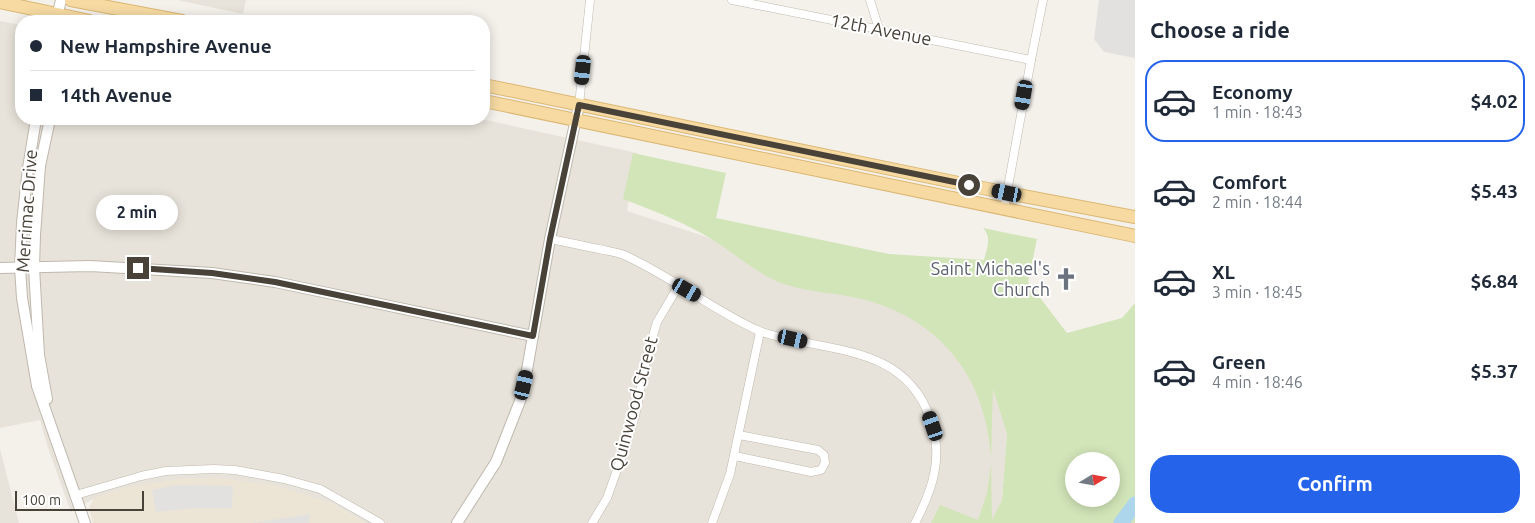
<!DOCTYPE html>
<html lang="en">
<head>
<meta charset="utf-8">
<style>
  body { margin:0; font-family:Ubuntu,sans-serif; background:#f6f6f7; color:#1f2937; height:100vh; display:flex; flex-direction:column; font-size:19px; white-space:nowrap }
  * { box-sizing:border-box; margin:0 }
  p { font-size:16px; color:#747a83 }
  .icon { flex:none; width:28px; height:28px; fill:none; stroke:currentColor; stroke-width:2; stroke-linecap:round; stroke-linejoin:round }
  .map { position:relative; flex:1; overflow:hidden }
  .details { display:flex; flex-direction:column; background:#fff; width:400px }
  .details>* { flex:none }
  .top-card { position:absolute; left:15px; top:15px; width:475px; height:110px; border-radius:20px; box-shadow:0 2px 12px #0003; display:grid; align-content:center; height:110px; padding:0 15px; background:#fff }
  .needle { width:32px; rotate:79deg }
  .buttons { position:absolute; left:1065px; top:452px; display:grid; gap:10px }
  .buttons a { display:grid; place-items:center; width:55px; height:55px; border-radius:50%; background:#fff; box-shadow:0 2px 12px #0003; font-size:25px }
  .scale { position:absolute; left:15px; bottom:12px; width:129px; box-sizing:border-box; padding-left:5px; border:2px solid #484239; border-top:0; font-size:14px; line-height:18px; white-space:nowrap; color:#484239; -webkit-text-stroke:4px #fff; paint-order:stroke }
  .end { position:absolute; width:22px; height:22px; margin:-11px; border:6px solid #484239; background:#fff; box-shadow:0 0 0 2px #fff }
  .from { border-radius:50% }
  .bubble { position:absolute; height:35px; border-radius:18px; background:#fff; box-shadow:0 2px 12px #0003; font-size:16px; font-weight:700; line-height:35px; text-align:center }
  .car { position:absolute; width:15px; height:30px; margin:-15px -8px; border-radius:6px; box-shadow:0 0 4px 1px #0007; background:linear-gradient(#222 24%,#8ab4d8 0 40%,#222 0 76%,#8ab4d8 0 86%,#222 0) }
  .top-card b { display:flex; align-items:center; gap:18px; height:48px; font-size:19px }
  .top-card b+b { border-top:1px solid #e0e1e3 }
  .top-card i { width:12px; height:12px; background:#1f2937 }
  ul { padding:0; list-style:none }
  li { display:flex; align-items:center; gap:15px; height:82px; margin:0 10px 8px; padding:0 5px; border:2px solid transparent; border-radius:20px }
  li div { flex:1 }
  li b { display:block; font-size:19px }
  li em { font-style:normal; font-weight:700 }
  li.current { border-color:#2563eb }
  li>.icon { width:45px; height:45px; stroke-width:1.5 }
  h2 { padding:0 15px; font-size:22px; line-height:60px }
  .button { display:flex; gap:10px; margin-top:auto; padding:10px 15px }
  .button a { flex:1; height:58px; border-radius:20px; background:#2563eb; color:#fff; font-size:20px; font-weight:700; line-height:58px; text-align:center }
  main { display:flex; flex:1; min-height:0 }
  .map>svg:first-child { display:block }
  .residential { fill:#e8e3da }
  .education { fill:#ece5d6 }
  .green { fill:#d2e5b8; fill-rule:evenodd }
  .parking { fill:#e3e1df }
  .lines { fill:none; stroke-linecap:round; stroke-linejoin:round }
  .river { stroke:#add5eb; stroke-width:15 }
  .minor-casing { stroke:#bfb8ae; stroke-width:9 }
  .tertiary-casing { stroke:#bfb8ae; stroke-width:12 }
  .primary-casing { stroke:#dbb773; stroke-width:14 }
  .minor { stroke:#fff; stroke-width:8 }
  .tertiary { stroke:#fff; stroke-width:10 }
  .primary { stroke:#f6daa2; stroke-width:12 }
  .route { stroke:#484239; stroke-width:6 }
  .labels { text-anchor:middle; stroke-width:4; stroke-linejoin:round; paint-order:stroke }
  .street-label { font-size:18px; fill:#484239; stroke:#fff }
  .worship-label { font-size:18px; fill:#5b616d; stroke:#fff; text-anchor:end }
</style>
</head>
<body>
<main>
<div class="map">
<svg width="1135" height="523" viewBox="0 0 1135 523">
  <rect width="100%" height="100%" fill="#f4f1eb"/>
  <g class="residential">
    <polygon points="177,0 246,0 243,14"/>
    <polygon points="0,21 21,25 21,119 481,119 637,153 627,211 704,236 769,263 908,302 992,384 1007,434 1002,500 991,523 365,523 331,503 223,478 93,499 71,512 48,448 40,420 0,428"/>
    <polygon points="0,449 19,523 0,523"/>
  </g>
  <polygon class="education" points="223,478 277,486 331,503 365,523 93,523 89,508 93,499 123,488 178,479"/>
  <path class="green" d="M 633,153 L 726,173 L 716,218 L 889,254 L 984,260 C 987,248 992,237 983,228 L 1037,239 L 1028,282 L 1067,333 L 1122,318 L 1135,303 L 1135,523 L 931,523 L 940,505 L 978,520 L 987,493 L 991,464 L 992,520 L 1002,500 L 1007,434 L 993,389 L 991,458 C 986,379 943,322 866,300 C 840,293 813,293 787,285 C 759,276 737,255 713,240 C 684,222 654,211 623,199 ZM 1111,461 L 1111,499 L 1074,499 L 1074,461 Z"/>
  <g class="parking">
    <polygon points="1099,0 1135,0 1135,58 1104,52 1094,39"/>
    <polygon points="177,485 233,486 232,508 195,508 156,512 152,490"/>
    <polygon points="310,514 309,523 253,523"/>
  </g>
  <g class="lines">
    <polyline class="river" points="1121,523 1135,504"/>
    <defs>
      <g id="minor">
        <polyline points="732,0 1031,60"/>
        <polyline points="870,0 879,29"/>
        <polyline points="579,105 590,0"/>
        <polyline points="1004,209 1031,60 1043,0"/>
        <path d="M 550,239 C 567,242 583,246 599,249 C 607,251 617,252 624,255 C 671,276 711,309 757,330 C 768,335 781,337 793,340 C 850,352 908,355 930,418 C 944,456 933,489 915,523"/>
        <polyline points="735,456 811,472 821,470 825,463 824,455 818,450 739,435"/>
        <polyline points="76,495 141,476 166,471 214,469 235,470 284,479 320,489 380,523"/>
        <polyline points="592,523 607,498 627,442 635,416 647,356 657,322 679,285"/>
        <polyline points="712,523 730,474 760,332"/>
      </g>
      <g id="tertiary">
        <polyline points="56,21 61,0"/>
        <polyline points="36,119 28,168 22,223 20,267 22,298 37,386 85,523"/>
        <polyline points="0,268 90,266 212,273 275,282 533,336"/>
        <polyline points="47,399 39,355 34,267 35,235 40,166 50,119"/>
        <polyline points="457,523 496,462 520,401 527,370 550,239 579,105"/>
      </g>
      <g id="primary">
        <polyline points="71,0 182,21"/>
        <polyline points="0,2 90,21"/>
        <polyline points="484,85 1007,193 1135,217"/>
        <polyline points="484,101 1135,236"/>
      </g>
    </defs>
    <use href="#minor" class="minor-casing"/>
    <use href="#tertiary" class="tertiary-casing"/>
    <use href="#primary" class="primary-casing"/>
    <use href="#minor" class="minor"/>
    <use href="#tertiary" class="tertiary"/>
    <use href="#primary" class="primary"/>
  </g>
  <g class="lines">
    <polyline class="route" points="138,268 212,273 275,282 533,336 550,239 579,105 969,185"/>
  </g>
  <defs>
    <symbol id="church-bare" viewBox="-9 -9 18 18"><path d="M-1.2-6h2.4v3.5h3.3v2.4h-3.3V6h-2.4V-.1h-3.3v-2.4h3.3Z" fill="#6b7280" stroke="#fff" stroke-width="2.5" paint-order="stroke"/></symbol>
  </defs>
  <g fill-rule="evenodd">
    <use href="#church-bare" x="1050" y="263" width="32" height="32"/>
  </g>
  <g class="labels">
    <g class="street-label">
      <text transform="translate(881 30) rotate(11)" y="6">12th Avenue</text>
      <text transform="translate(27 211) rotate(-86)" y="6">Merrimac Drive</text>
      <text transform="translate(634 404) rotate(-75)" y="6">Quinwood Street</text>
    </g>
    <g class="worship-label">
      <text x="1050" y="275">Saint Michael's<tspan x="1050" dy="21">Church</tspan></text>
    </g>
  </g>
</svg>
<div class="buttons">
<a><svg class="needle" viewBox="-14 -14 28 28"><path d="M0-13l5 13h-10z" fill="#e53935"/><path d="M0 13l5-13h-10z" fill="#747a83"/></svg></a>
</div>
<div class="scale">100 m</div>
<i class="end from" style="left:969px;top:185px"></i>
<i class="end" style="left:138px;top:268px"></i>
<div class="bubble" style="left:96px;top:195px;width:82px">2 min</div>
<i class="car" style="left:583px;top:70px;rotate:186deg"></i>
<i class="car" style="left:1024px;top:95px;rotate:190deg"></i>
<i class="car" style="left:1007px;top:193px;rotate:282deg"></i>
<i class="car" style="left:687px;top:290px;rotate:120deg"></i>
<i class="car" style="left:793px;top:339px;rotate:103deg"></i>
<i class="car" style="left:524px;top:385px;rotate:13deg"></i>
<i class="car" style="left:933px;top:426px;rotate:341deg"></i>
<div class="top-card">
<b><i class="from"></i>New Hampshire Avenue</b>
<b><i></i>14th Avenue</b>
</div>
</div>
<section class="details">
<h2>Choose a ride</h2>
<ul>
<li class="current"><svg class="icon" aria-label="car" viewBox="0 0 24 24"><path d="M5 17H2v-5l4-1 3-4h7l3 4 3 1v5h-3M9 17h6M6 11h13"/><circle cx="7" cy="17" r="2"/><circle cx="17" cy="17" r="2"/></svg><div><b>Economy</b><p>1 min · 18:43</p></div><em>$4.02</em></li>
<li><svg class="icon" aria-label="car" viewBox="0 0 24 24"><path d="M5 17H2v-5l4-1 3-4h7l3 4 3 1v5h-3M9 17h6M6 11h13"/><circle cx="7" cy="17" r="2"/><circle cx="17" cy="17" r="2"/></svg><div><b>Comfort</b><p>2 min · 18:44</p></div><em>$5.43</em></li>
<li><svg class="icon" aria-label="car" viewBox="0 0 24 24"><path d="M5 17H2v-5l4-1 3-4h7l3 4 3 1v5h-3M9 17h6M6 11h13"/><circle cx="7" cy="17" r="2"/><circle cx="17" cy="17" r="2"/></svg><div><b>XL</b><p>3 min · 18:45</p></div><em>$6.84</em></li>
<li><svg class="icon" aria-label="car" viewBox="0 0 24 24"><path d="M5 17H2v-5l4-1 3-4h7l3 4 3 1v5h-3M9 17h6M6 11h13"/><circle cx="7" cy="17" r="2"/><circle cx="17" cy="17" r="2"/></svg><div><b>Green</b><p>4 min · 18:46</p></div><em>$5.37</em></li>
</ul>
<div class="button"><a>Confirm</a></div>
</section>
</main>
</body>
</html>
